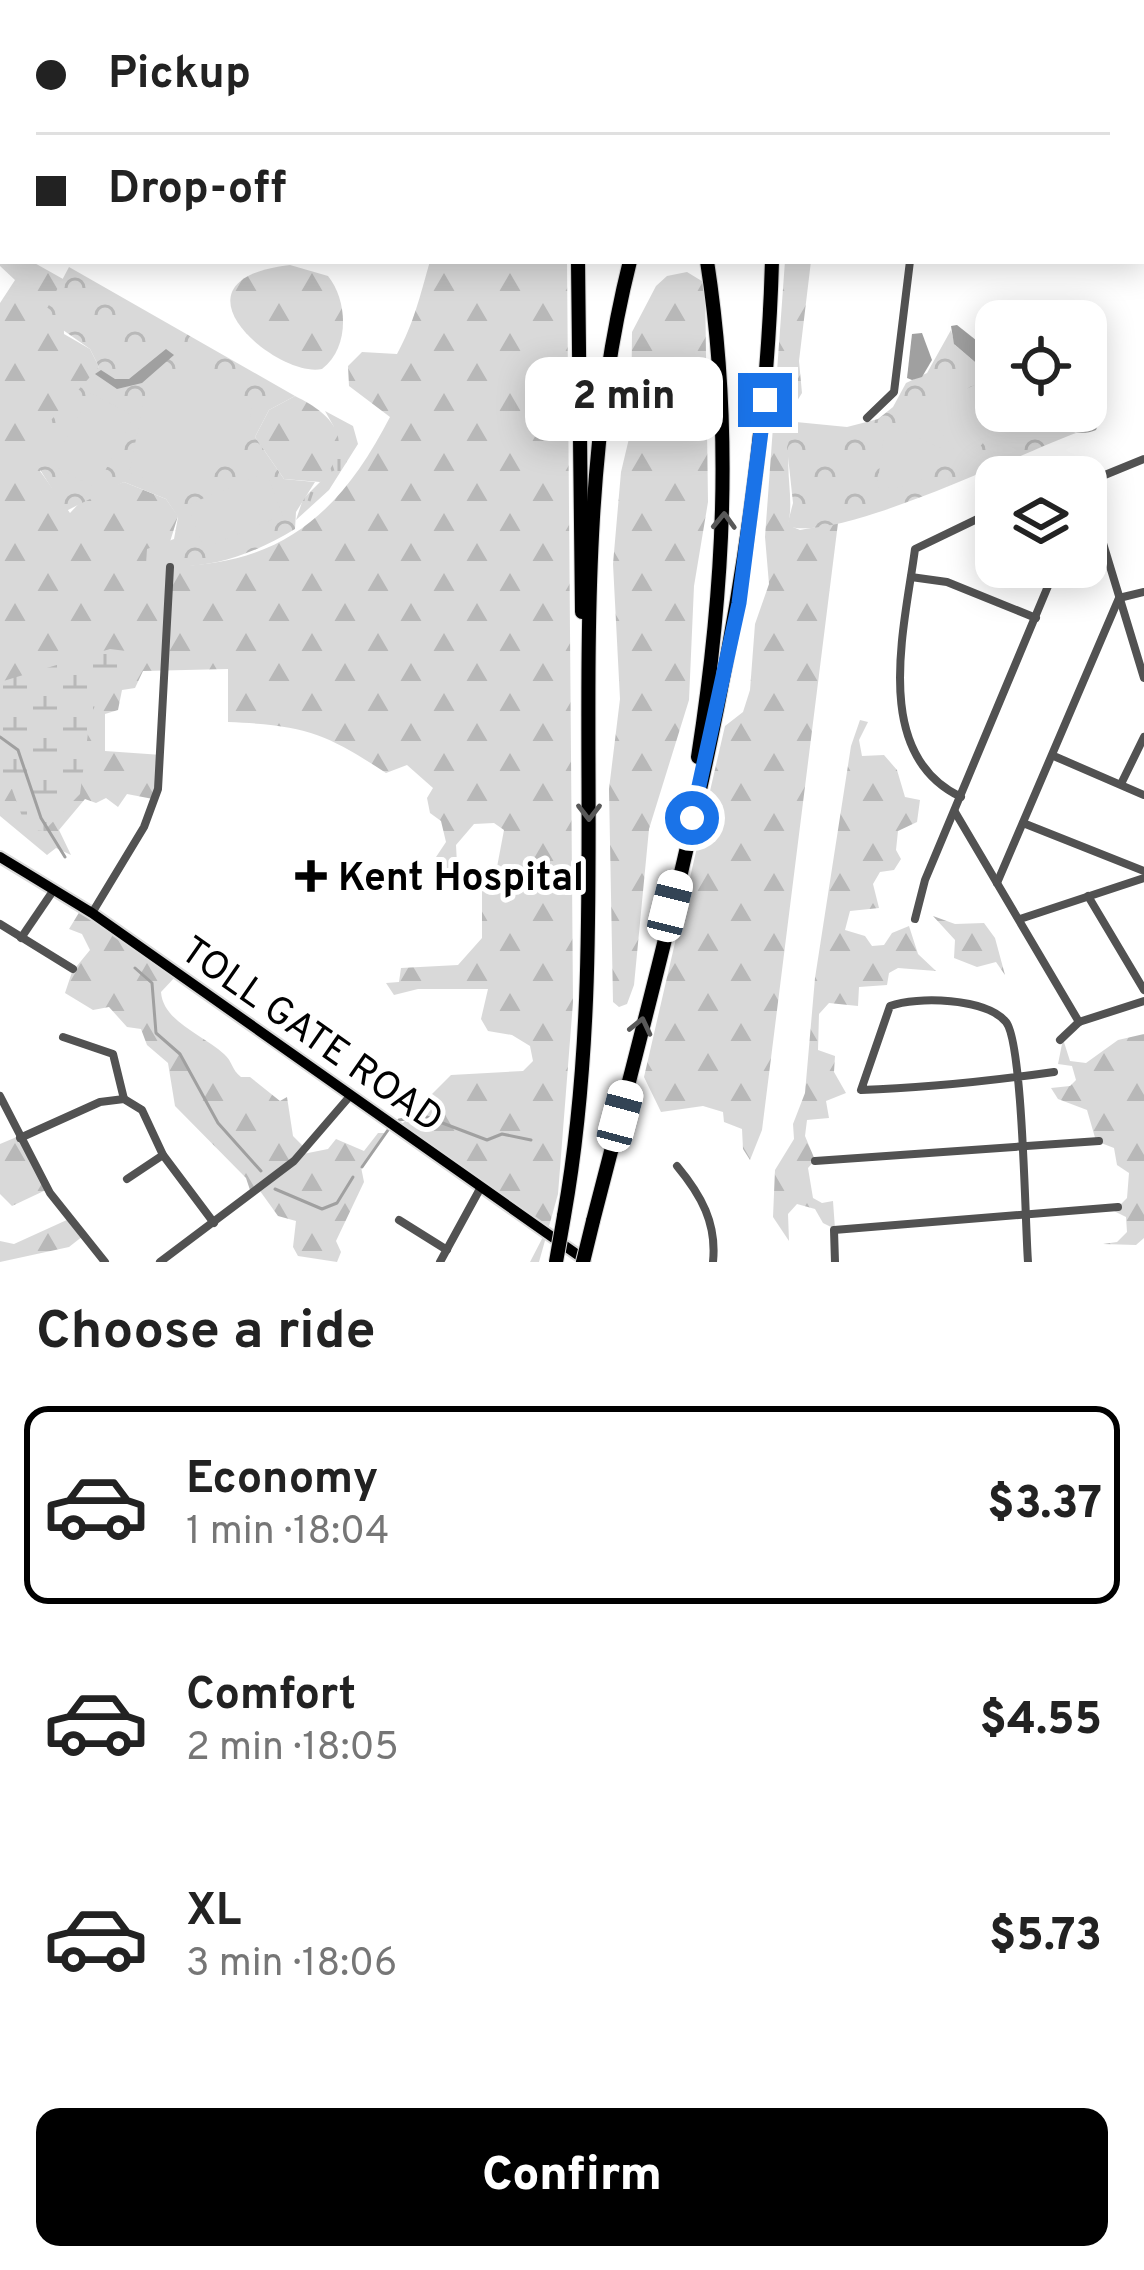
<!DOCTYPE html>
<html lang="en">
<head>
<meta charset="utf-8">
<style>
  body { margin:0; font-family:Overpass,sans-serif; background:#f2f2f2; color:#222; height:100vh; display:flex; flex-direction:column; font-size:45px; white-space:nowrap }
  * { box-sizing:border-box; margin:0 }
  p { font-size:39px; color:#767676 }
  .icon { flex:none; width:66px; height:66px; fill:none; stroke:currentColor; stroke-width:2; stroke-linecap:round; stroke-linejoin:round }
  .map { position:relative; height:1262px; overflow:hidden }
  .side { display:flex; flex-direction:column; background:#fff; flex:1 }
  .side>* { flex:none }
  .guide { position:absolute; left:0px; top:0px; width:1146px; height:264px; box-shadow:0 6px 30px #0003; display:grid; align-content:center; height:264px; padding:0 36px; background:#fff }
  .buttons { position:absolute; left:975px; top:300px; display:grid; gap:24px }
  .buttons a { display:grid; place-items:center; width:132px; height:132px; border-radius:24px; background:#fff; box-shadow:0 6px 30px #0003; font-size:60px }
  .end { position:absolute; width:54px; height:54px; margin:-27px; border:15px solid #1a73e8; background:#fff; box-shadow:0 0 0 6px #fff }
  .from { border-radius:50% }
  .bubble { position:absolute; height:84px; border-radius:24px; background:#fff; box-shadow:0 6px 30px #0003; font-size:39px; font-weight:800; line-height:84px; text-align:center }
  .car { position:absolute; width:36px; height:72px; margin:-36px -18px; border-radius:15px; box-shadow:0 0 9px 3px #0007; background:linear-gradient(#fff 24%,#345 0 40%,#fff 0 76%,#345 0 86%,#fff 0) }
  .guide b { display:flex; align-items:center; gap:42px; height:114px; font-size:45px }
  .guide b+b { border-top:3px solid #e0e0e0 }
  .guide i { width:30px; height:30px; background:#222 }
  ul { padding:0; list-style:none }
  li { display:flex; align-items:center; gap:36px; height:198px; margin:0 24px 18px; padding:0 12px; border:6px solid transparent; border-radius:24px }
  li div { flex:1 }
  li b { display:block; font-size:45px }
  li em { font-style:normal; font-weight:800 }
  li.on { border-color:#000 }
  li>.icon { width:108px; height:108px; stroke-width:1.5 }
  h2 { padding:0 36px; font-size:54px; line-height:144px }
  .cta { display:flex; gap:24px; margin-top:auto; padding:24px 36px }
  .cta a { flex:1; height:138px; border-radius:24px; background:#000; color:#fff; font-size:48px; font-weight:800; line-height:138px; text-align:center }
  .map>svg:first-child { display:block }
  .grass { fill:url(#grass-tufts) }
  .forest { fill:url(#forest-firs) }
  .wetland { fill:url(#wetland-marsh) }
  .park { fill:url(#park-crowns) }
  .pitch { fill:#d9d9d9 }
  .water { fill:#a0a0a0 }
  .lines { fill:none; stroke-linecap:round; stroke-linejoin:round }
  .stream { stroke:#a0a0a0; stroke-width:3 }
  .major-casing { stroke:#dbdbdb; stroke-width:14 }
  .highway-casing { stroke:#dbdbdb; stroke-width:16 }
  .minor { stroke:#525252; stroke-width:8 }
  .major { stroke:#000; stroke-width:10 }
  .highway { stroke:#000; stroke-width:14 }
  .highway-bridge-casing { stroke:#dbdbdb; stroke-width:16; stroke-linecap:butt }
  .highway-bridge { stroke:#000; stroke-width:14 }
  .oneway { stroke:#595959 }
  .route { stroke:#1a73e8; stroke-width:15 }
  .poi-dot { fill:#000; stroke:#fff; stroke-width:4.5 }
  .labels { text-anchor:middle; stroke-width:10; stroke-linejoin:round; paint-order:stroke }
  .poi-label { font-size:39px; font-weight:bold; fill:#000; stroke:#fff; text-anchor:start }
  .street-label { font-size:39px; fill:#000; stroke:#fff }
</style>
</head>
<body>
<div class="map">
<svg width="1144" height="1262" viewBox="0 0 1144 1262">
  <defs>
    <pattern id="grass-tufts" width="24" height="20" patternUnits="userSpaceOnUse" patternTransform="scale(3)"><rect width="24" height="20" fill="#d9d9d9"/><path d="M3 7l-1-3M5 7V3M7 7l1-3M15 17l-1-3M17 17v-4M19 17l1-3" fill="none" stroke="#b8b8b8"/></pattern>
    <pattern id="forest-firs" width="22" height="20" patternUnits="userSpaceOnUse" patternTransform="scale(3)"><rect width="22" height="20" fill="#d9d9d9"/><path d="M5 1l3.5 6h-7zM16 11l3.5 6h-7z" fill="#b8b8b8"/></pattern>
    <pattern id="wetland-marsh" width="20" height="14" patternUnits="userSpaceOnUse" patternTransform="scale(3)"><rect width="20" height="14" fill="#d9d9d9"/><path d="M1 5h8M5 5V1M11 12h8M15 12V8" fill="none" stroke="#b8b8b8"/></pattern>
    <pattern id="park-crowns" width="20" height="18" patternUnits="userSpaceOnUse" patternTransform="scale(3)"><rect width="20" height="18" fill="#d9d9d9"/><path d="M2 6a3 3 0 1 1 6 0M12 15a3 3 0 1 1 6 0" fill="none" stroke="#b8b8b8"/></pattern>
  </defs>
  <rect width="100%" height="100%" fill="#fff"/>
  <polygon class="grass" points="325,411 353,426 358,444 329,490 296,520 303,499 320,482 334,427"/>
  <g class="forest">
    <polygon points="132,0 543,0 544,3 132,3"/>
    <path d="M 0,243 L 3,261 L 31,261 L 63,279 L 64,334 L 90,349 L 99,367 L 40,471 L 70,513 L 85,497 L 124,482 L 166,499 L 178,516 L 169,545 L 169,566 C 282,566 341,512 390,417 L 349,386 L 348,366 L 362,352 L 397,354 C 414,323 420,296 430,261 L 567,261 L 573,1002 L 558,1194 L 539,1262 L 530,1262 L 545,1233 L 398,1128 L 451,1075 L 523,1071 L 533,1061 L 530,1046 L 512,1035 L 488,1031 L 481,1019 L 488,989 L 418,989 L 394,995 L 386,983 L 399,982 L 401,968 L 458,965 L 482,938 L 482,891 L 497,867 L 504,830 L 494,823 L 474,824 L 456,845 L 457,864 L 451,872 L 436,857 L 446,842 L 441,821 L 430,813 L 427,798 L 433,788 L 407,765 L 386,773 C 328,735 308,725 228,722 L 228,669 L 143,671 L 135,688 L 122,690 L 118,710 L 105,714 L 105,751 L 162,755 L 153,799 L 127,794 L 118,807 L 106,798 L 96,803 L 85,799 L 59,830 L 71,855 L 56,848 L 47,855 L 0,816 L 0,303 L 15,280 L 0,266 Z"/>
    <path d="M 785,261 L 811,261 L 799,361 L 802,393 L 792,409 L 797,429 C 779,461 796,492 788,525 L 800,530 L 838,523 L 762,1130 L 750,1160 L 743,1149 L 742,1129 L 724,1122 L 723,1112 L 703,1106 L 661,1112 L 644,1077 L 725,726 L 743,712 L 750,690 L 755,624 L 769,584 L 765,537 Z"/>
    <path d="M 290,265 L 328,276 C 348,301 350,348 322,369 C 278,379 159,280 290,265 Z"/>
    <polygon points="687,272 705,283 708,502 694,586 689,700 649,829 634,985 627,1004 619,1007 613,1002 609,789 620,699 613,564 621,472 631,430 632,332 656,286 667,276"/>
    <path d="M 295,396 C 336,416 356,442 320,482 L 284,479 L 255,437 L 269,410 Z"/>
    <polygon points="860,720 868,722 859,740 862,756 884,755 897,770 905,797 920,800 917,822 898,831 896,850 901,859 894,870 880,872 873,884 879,908 850,911 845,930 865,936 872,946 884,945 892,933 909,926 918,954 936,971 898,968 889,973 887,985 859,987 858,1006 829,1003 819,1014 818,1050 835,1056 834,1072 846,1093 826,1101 829,1118 807,1120 805,1136 815,1160 808,1168 813,1198 822,1203 833,1201 835,1229 823,1223 815,1209 797,1204 788,1214 789,1241 773,1217 775,1170 794,1139 793,1124 805,1093 815,978 851,746"/>
    <path d="M 80,911 L 176,976 L 161,992 C 163,1022 204,1035 224,1054 C 233,1062 231,1069 241,1077 L 250,1077 L 280,1101 L 287,1097 L 293,1136 L 306,1149 L 303,1154 L 328,1149 L 336,1139 L 364,1151 L 378,1133 L 386,1133 L 361,1167 L 364,1182 L 336,1241 L 341,1252 L 337,1262 L 298,1256 L 293,1247 L 296,1221 L 278,1216 L 260,1191 L 252,1196 L 246,1178 L 175,1106 L 168,1063 L 147,1045 L 141,1029 L 127,1027 L 109,1007 L 93,1010 L 65,993 L 72,972 L 90,950 L 82,934 L 69,929 Z"/>
    <polygon points="933,916 955,924 984,923 995,938 1005,975 996,962 977,967 954,958 955,940"/>
    <polygon points="1144,1034 1144,1238 1136,1245 1103,1244 1117,1242 1127,1232 1126,1217 1114,1211 1127,1198 1129,1173 1117,1165 1114,1148 1096,1141 1087,1110 1058,1099 1051,1088 1070,1086 1076,1080 1072,1066 1058,1064 1063,1039 1070,1061 1086,1063 1118,1040"/>
    <polygon points="19,1136 48,1189 12,1206 0,1194 0,1144"/>
    <polygon points="69,1219 83,1236 69,1247 0,1262 0,1241 14,1244"/>
  </g>
  <polygon class="wetland" points="110,649 126,651 129,660 100,693 90,718 80,794 44,831 27,830 12,789 0,788 0,682"/>
  <g class="park">
    <path d="M 69,267 L 295,396 L 269,410 L 255,437 L 284,479 L 315,482 L 296,512 L 295,529 C 249,557 201,573 146,564 L 147,549 L 174,539 L 178,517 L 166,499 L 124,482 L 66,511 L 32,457 L 42,430 L 99,367 L 90,349 L 43,316 Z"/>
    <path d="M 951,330 L 955,345 L 996,380 L 996,411 L 1037,411 L 1076,433 C 1021,453 837,544 787,526 L 793,503 L 787,447 L 796,422 L 847,427 L 878,419 L 893,407 L 906,383 L 927,373 Z"/>
  </g>
  <g class="pitch">
    <polygon points="157,371 253,403 246,436 212,477 162,485 129,473 149,376"/>
    <path d="M 979,383 C 1002,415 995,440 963,460 L 926,413 L 929,406 Z"/>
    <polygon points="91,393 134,416 96,488 52,465"/>
    <path d="M 891,425 L 945,450 C 933,479 909,492 877,487 L 885,429 Z"/>
    <polygon points="266,473 283,515 204,548 187,505"/>
  </g>
  <g class="water">
    <polygon points="957,325 996,356 996,380 954,344 951,326"/>
    <polygon points="922,333 932,360 922,377 912,380 907,378 912,334"/>
    <polygon points="166,349 174,355 142,383 117,389 95,374 101,370 115,379 129,379"/>
    <path d="M 1086,391 L 1101,417 L 1096,430 C 1075,439 1054,425 1037,411 L 1086,411 Z"/>
  </g>
  <g class="lines">
    <g class="stream">
      <polyline points="0,737 18,750 41,818 65,857"/>
      <polyline points="135,968 152,983 156,1033 180,1054 218,1123 261,1171"/>
      <polyline points="399,1120 424,1116 487,1140 502,1134 531,1140"/>
      <polyline points="362,1167 388,1130"/>
      <polyline points="275,1189 322,1209 337,1203 353,1177"/>
    </g>
    <defs>
      <polyline id="major" points="0,857 92,913 585,1260"/>
      <g id="highway">
        <polyline points="550,0 551,3"/>
        <polyline points="637,0 638,3"/>
        <polyline points="713,3 714,0"/>
        <polyline points="777,3 777,0"/>
        <polyline points="887,3 892,0"/>
        <polyline points="578,261 582,612"/>
        <path d="M 698,757 C 724,590 733,429 707,261"/>
        <path d="M 564,1216 C 620,901 551,574 630,261"/>
        <path d="M 593,1221 C 674,906 763,588 772,261"/>
      </g>
    </defs>
    <use href="#major" class="major-casing"/>
    <use href="#highway" class="highway-casing"/>
    <g class="minor">
      <polyline points="1143,115 1144,114"/>
      <polyline points="867,418 894,392 910,261"/>
      <polyline points="1013,475 1014,477"/>
      <polyline points="1088,494 1144,678"/>
      <polyline points="1087,495 1095,479 1144,459"/>
      <polyline points="911,577 947,582 1036,618"/>
      <polyline points="1056,757 1144,795"/>
      <polyline points="1121,784 1144,737"/>
      <path d="M 961,797 C 870,754 905,626 915,549 L 996,510"/>
      <polyline points="955,812 1079,1022"/>
      <polyline points="1023,823 1144,871"/>
      <polyline points="997,883 1119,598 1144,592"/>
      <polyline points="1088,896 1144,990"/>
      <polyline points="92,913 144,827 158,789 170,567"/>
      <polyline points="915,919 925,880 1056,567"/>
      <polyline points="1020,919 1144,878"/>
      <polyline points="0,924 73,969"/>
      <polyline points="21,938 53,891"/>
      <polyline points="1079,1022 1144,1001"/>
      <polyline points="63,1037 113,1054 124,1099"/>
      <polyline points="1060,1040 1079,1022"/>
      <polyline points="0,1096 50,1193 105,1262"/>
      <polyline points="20,1138 100,1102 124,1099 142,1110 163,1155 214,1223"/>
      <polyline points="815,1161 1099,1141"/>
      <path d="M 677,1166 C 701,1195 717,1223 713,1262"/>
      <polyline points="127,1179 163,1155"/>
      <polyline points="399,1220 447,1250"/>
      <polyline points="160,1262 294,1161 350,1096"/>
      <polyline points="440,1262 481,1187"/>
      <polyline points="835,1262 834,1230 1118,1207"/>
      <path d="M 1028,1262 C 1025,1223 1023,1043 1006,1022 C 986,998 917,996 890,1006 L 861,1090 C 926,1088 990,1081 1054,1072"/>
    </g>
    <use href="#major" class="major"/>
    <use href="#highway" class="highway"/>
    <defs>
      <g id="highway-bridge">
        <polyline points="556,1262 564,1216"/>
        <polyline points="583,1262 593,1221"/>
      </g>
    </defs>
    <use href="#highway-bridge" class="highway-bridge-casing"/>
    <use href="#highway-bridge" class="highway-bridge"/>
  </g>
  <defs><path id="oneway-chevron" d="M-2-3.5L2.5 0L-2 3.5" fill="none" stroke-width="1.6" stroke-linecap="round" stroke-linejoin="round" transform="scale(3)"/></defs>
  <g class="oneway">
    <use href="#oneway-chevron" transform="translate(724 521) rotate(-88)"/>
    <use href="#oneway-chevron" transform="translate(589 812) rotate(90)"/>
    <use href="#oneway-chevron" transform="translate(641 1026) rotate(-77)"/>
  </g>
  <g class="lines">
    <polyline class="route" points="692,818 739,603 765,400"/>
  </g>
  <path class="poi-dot" d="M305 858h12v12h12v12h-12v12h-12v-12h-12v-12h12z"/>
  <g class="labels">
    <g class="poi-label">
      <text x="338" y="890">Kent Hospital</text>
    </g>
    <g class="street-label">
      <text transform="translate(313 1033) rotate(35)" y="14">TOLL GATE ROAD</text>
    </g>
  </g>
</svg>
<div class="buttons">
<a><svg class="icon" aria-label="locate" viewBox="0 0 24 24"><circle cx="12" cy="12" r="6"/><path d="M12 2v4M12 18v4M2 12h4M18 12h4"/></svg></a>
<a><svg class="icon" aria-label="layers" viewBox="0 0 24 24"><path d="M12 4l9 5-9 5-9-5zM3 14l9 5 9-5"/></svg></a>
</div>
<i class="end from" style="left:692px;top:818px"></i>
<i class="end" style="left:765px;top:400px"></i>
<div class="bubble" style="left:525px;top:357px;width:198px">2 min</div>
<i class="car" style="left:670px;top:906px;rotate:14deg"></i>
<i class="car" style="left:620px;top:1116px;rotate:15deg"></i>
<div class="guide">
<b><i class="from"></i>Pickup</b>
<b><i></i>Drop-off</b>
</div>
</div>
<section class="side">
<h2>Choose a ride</h2>
<ul>
<li class="on"><svg class="icon" aria-label="car" viewBox="0 0 24 24"><path d="M5 17H2v-5l4-1 3-4h7l3 4 3 1v5h-3M9 17h6M6 11h13"/><circle cx="7" cy="17" r="2"/><circle cx="17" cy="17" r="2"/></svg><div><b>Economy</b><p>1 min · 18:04</p></div><em>$3.37</em></li>
<li><svg class="icon" aria-label="car" viewBox="0 0 24 24"><path d="M5 17H2v-5l4-1 3-4h7l3 4 3 1v5h-3M9 17h6M6 11h13"/><circle cx="7" cy="17" r="2"/><circle cx="17" cy="17" r="2"/></svg><div><b>Comfort</b><p>2 min · 18:05</p></div><em>$4.55</em></li>
<li><svg class="icon" aria-label="car" viewBox="0 0 24 24"><path d="M5 17H2v-5l4-1 3-4h7l3 4 3 1v5h-3M9 17h6M6 11h13"/><circle cx="7" cy="17" r="2"/><circle cx="17" cy="17" r="2"/></svg><div><b>XL</b><p>3 min · 18:06</p></div><em>$5.73</em></li>
</ul>
<div class="cta"><a>Confirm</a></div>
</section>
</body>
</html>
